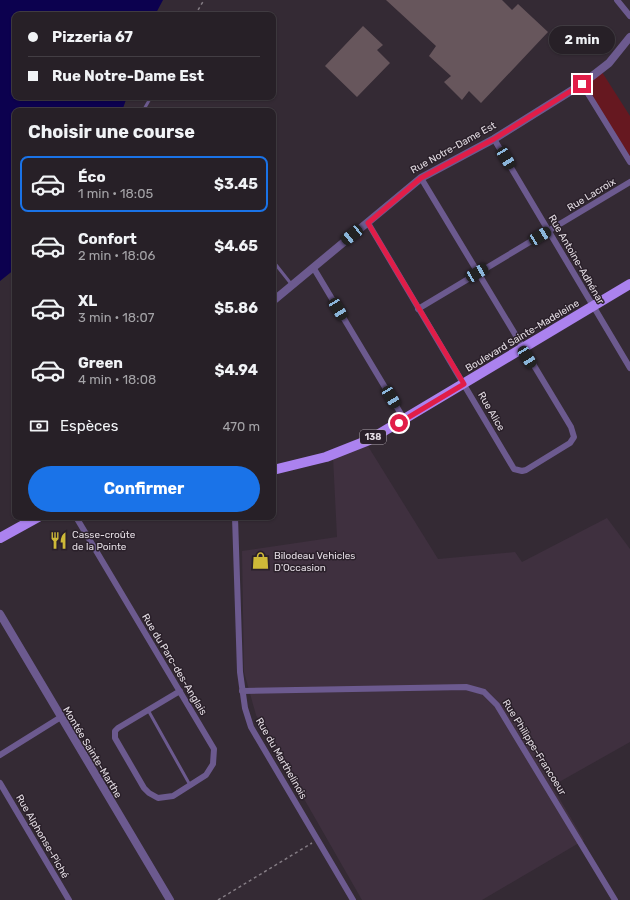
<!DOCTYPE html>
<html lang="fr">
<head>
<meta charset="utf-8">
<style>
  body { margin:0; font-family:Rubik,sans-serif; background:#2f282f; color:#f1f3f6; height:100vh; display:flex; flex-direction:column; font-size:15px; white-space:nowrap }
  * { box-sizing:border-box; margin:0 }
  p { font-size:13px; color:#a4a3a7 }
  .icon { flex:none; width:22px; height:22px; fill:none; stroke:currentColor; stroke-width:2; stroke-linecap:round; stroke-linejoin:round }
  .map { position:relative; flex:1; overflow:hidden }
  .side { position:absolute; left:12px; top:108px; width:264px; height:412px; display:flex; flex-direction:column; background:#272027; border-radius:8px; box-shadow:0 1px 3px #0004,0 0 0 1px #433e44 }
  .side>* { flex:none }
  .top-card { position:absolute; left:12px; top:12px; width:264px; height:88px; border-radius:8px; box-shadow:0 1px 3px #0004,0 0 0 1px #433e44; display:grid; align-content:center; height:88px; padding:0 16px; background:#272027 }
  .end { position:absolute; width:18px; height:18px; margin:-9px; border:5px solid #e11d48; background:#fff; box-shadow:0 0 0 2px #fff }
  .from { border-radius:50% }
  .bubble { position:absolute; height:28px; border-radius:14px; background:#272027; box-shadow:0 1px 3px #0004,0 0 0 1px #433e44; font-size:13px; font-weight:700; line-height:28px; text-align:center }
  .car { position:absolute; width:12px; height:24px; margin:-12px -6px; border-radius:5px; box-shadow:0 0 3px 1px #0007; background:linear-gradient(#222 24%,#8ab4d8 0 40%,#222 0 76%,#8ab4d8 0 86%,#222 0) }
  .top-card b { display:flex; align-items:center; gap:14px; height:38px; font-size:15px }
  .top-card b+b { border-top:1px solid #433e44 }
  .top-card i { width:10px; height:10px; background:#f1f3f6 }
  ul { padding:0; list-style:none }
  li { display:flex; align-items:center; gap:12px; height:56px; margin:0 8px 6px; padding:0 8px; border:2px solid transparent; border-radius:8px }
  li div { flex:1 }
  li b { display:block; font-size:15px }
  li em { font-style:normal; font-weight:700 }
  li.selected { border-color:#1a73e8 }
  li>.icon { width:36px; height:36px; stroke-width:1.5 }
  h2 { padding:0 16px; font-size:18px; line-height:48px }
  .pay { display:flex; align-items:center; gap:10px; height:44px; padding:0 16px; font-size:15px }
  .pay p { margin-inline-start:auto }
  .primary-button { display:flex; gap:8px; margin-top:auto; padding:8px 16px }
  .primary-button a { flex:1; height:46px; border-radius:24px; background:#1a73e8; color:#fff; font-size:16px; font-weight:700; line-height:46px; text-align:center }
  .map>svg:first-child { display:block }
  .built { fill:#3f303f }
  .green { fill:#661820 }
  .water { fill:#0c014f }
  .building { fill:#67565c }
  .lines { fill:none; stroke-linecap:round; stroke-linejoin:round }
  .path { stroke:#847c84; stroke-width:1.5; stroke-dasharray:3 3; stroke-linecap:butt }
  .service { stroke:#6c5a8f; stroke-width:3 }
  .minor { stroke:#6c5a8f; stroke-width:6 }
  .tertiary { stroke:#6c5a8f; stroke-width:8 }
  .primary { stroke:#ab82ef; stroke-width:10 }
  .route { stroke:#e11d48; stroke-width:5 }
  .labels { text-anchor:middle; stroke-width:3; stroke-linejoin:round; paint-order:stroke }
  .shield { fill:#2a202a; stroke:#aba3ab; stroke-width:1 }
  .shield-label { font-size:9px; font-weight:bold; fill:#e2dbe2 }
  .street-label { font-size:10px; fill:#e2dbe2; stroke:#2a202a }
  .poi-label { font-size:10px; fill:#e2dbe2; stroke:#2a202a; text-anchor:start }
</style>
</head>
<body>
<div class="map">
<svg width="630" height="900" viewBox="0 0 630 900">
  <rect width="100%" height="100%" fill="#342a34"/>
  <polygon class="built" points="366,443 438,559 515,552 522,562 607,518 630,549 630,742 552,786 584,840 482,900 362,900 256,715 244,672 242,551 337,537 333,457"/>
  <polygon class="green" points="600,69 630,116 630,157 582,81"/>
  <polygon class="water" points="0,0 163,0 155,15 15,15 15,97 127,97 122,111 15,111 15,269 0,281"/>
  <g class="building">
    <polygon points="386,0 502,0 512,10 518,4 548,32 481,103 469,91 462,100 444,82 451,76 429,56 436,46"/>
    <polygon points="363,26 383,45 377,50 390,63 357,97 325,66"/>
  </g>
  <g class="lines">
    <g class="path">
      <polyline points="195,15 204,0"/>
      <polyline points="218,900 312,843"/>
    </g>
    <g class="service">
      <polyline points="143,111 151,97"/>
      <polyline points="273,261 292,285"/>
      <polyline points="148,710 190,785"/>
    </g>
    <g class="minor">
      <polyline points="617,0 630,16"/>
      <polyline points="582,84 630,162"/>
      <polyline points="494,139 630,368"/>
      <polyline points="368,223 514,469 522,471 526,470 570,443 574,437 571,427 421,178"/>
      <polyline points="313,267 404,419"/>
      <polyline points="418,309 630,182"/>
      <polyline points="76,517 214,749 213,764 206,775 173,796 158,798 149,793 144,788 115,738 115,731 118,728 180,691"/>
      <polyline points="235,517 240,672 245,708 251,727 353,900"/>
      <polyline points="242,691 466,687 484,692 497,705 615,900"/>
      <polyline points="0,755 61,717"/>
      <polyline points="0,783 69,900"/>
    </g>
    <g class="tertiary">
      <polyline points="273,301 421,178 494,139 582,84 609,63 630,37"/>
      <polyline points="0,614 170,900"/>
    </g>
    <g class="primary">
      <polyline points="273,470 326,457 369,440 630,284"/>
      <polyline points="0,538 38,517"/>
    </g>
  </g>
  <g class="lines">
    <polyline class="route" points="399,423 464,384 368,223 421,178 494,139 582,84"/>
  </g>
  <defs>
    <symbol id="restaurant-bare" viewBox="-9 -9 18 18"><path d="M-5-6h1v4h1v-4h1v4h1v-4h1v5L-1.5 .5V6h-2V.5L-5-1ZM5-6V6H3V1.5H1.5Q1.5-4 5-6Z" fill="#ceb938" stroke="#2a202a" stroke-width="2.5" paint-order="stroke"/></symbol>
    <symbol id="shop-bare" viewBox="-9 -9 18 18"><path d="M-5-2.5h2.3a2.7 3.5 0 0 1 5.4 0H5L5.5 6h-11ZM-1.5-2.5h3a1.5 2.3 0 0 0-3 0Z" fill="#ceb938" stroke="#2a202a" stroke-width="2.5" paint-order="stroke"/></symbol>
  </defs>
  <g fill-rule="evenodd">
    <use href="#restaurant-bare" x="46" y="528" width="25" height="25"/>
    <use href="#shop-bare" x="248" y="548" width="25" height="25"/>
  </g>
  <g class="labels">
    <rect class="shield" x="360" y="430" width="26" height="14" rx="3"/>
    <g class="shield-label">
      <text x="373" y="440">138</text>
    </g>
    <g class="street-label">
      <text transform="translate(453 147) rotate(-29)" y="4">Rue Notre-Dame Est</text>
      <text transform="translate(591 194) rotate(-31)" y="4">Rue Lacroix</text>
      <text transform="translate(577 259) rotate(60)" y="4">Rue Antoine-Adhénar</text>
      <text transform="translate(522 335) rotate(-31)" y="4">Boulevard Sainte-Madeleine</text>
      <text transform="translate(492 411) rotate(60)" y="4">Rue Alice</text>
      <text transform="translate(175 664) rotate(59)" y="4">Rue du Parc-des-Anglais</text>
      <text transform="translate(535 747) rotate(58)" y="4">Rue Philippe-Francoeur</text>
      <text transform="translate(93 752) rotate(59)" y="4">Montée Sainte-Marthe</text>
      <text transform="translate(282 758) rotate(60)" y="4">Rue du Marthelinois</text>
      <text transform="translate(43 836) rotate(60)" y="4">Rue Alphonse-Piché</text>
    </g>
    <g class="poi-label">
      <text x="72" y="538">Casse-croûte<tspan x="72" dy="12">de la Pointe</tspan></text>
      <text x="274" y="559">Bilodeau Vehicles<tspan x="274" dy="12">D'Occasion</tspan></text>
    </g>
  </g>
</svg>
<i class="end from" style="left:399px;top:423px"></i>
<i class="end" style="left:582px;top:84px"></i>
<div class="bubble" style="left:549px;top:26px;width:66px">2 min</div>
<i class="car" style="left:506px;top:158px;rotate:149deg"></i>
<i class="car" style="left:352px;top:235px;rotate:231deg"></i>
<i class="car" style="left:540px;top:236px;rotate:59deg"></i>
<i class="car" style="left:477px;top:273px;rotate:60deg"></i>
<i class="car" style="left:338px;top:309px;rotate:149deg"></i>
<i class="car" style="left:527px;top:357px;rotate:148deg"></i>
<i class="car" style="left:391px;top:397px;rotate:149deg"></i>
<div class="top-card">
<b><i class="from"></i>Pizzeria 67</b>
<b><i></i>Rue Notre-Dame Est</b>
</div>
<section class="side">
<h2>Choisir une course</h2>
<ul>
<li class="selected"><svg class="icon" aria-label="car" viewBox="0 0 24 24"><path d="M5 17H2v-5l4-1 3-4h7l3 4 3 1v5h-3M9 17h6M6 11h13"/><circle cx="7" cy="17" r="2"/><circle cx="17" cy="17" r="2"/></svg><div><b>Éco</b><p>1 min · 18:05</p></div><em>$3.45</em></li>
<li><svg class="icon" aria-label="car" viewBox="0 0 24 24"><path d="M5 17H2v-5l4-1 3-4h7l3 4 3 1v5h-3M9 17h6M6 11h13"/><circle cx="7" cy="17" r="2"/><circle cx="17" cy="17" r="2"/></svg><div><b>Confort</b><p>2 min · 18:06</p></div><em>$4.65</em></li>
<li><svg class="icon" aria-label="car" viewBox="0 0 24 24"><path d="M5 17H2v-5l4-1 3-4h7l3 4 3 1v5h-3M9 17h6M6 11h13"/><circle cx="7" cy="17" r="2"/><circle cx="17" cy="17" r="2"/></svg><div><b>XL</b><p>3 min · 18:07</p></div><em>$5.86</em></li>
<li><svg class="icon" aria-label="car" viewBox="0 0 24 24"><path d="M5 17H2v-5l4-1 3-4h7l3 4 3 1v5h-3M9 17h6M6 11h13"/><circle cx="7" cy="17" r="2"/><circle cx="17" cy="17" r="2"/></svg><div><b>Green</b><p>4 min · 18:08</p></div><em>$4.94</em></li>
</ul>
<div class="pay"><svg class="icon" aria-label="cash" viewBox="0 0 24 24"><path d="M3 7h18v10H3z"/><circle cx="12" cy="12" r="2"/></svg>Espèces<p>470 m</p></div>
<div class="primary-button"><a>Confirmer</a></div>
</section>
</div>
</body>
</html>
